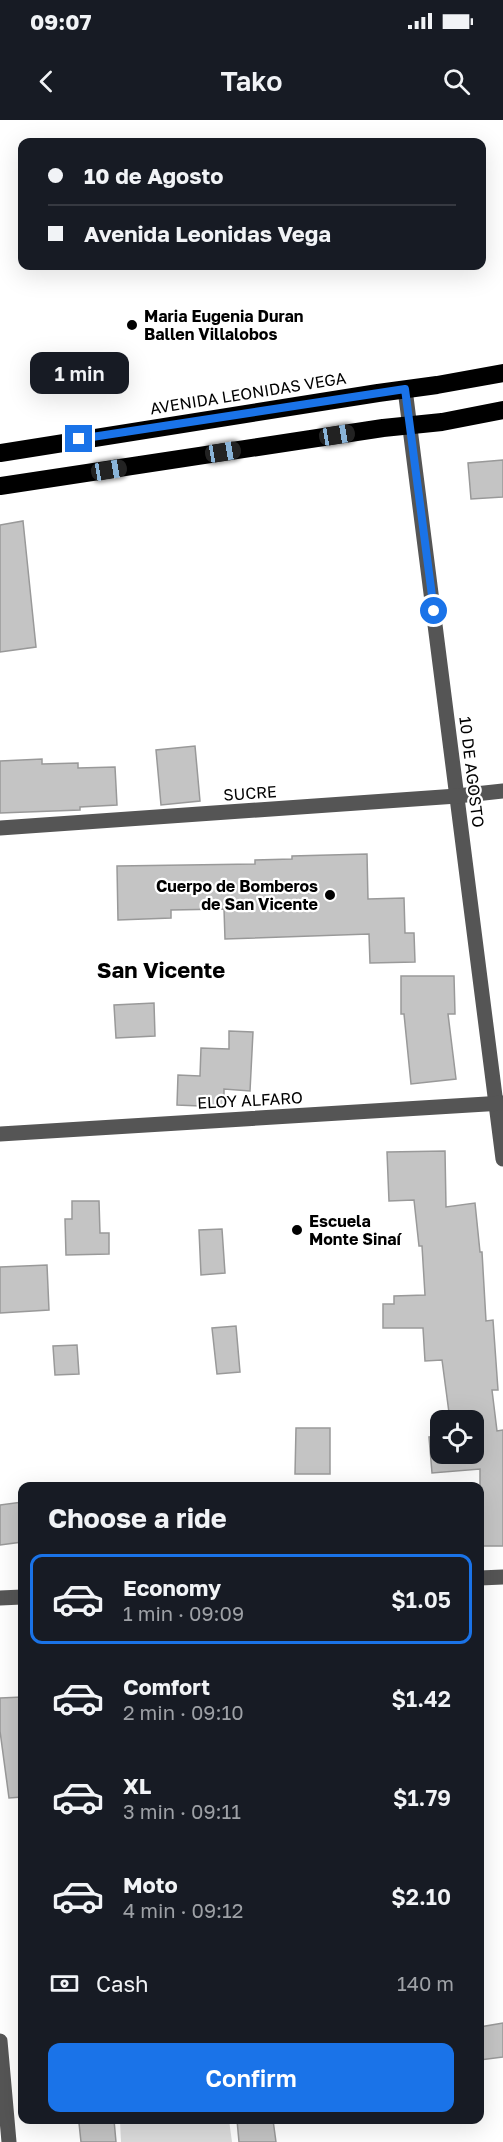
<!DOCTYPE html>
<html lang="en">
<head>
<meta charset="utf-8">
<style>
  body { margin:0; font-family:"Golos Text",sans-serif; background:#242831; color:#f1f3f6; height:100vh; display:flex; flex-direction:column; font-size:22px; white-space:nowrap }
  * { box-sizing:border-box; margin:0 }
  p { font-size:20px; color:#9ea1a6 }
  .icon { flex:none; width:33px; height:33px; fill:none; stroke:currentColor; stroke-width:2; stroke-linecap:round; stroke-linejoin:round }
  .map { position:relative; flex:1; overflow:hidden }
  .side { position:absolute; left:18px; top:1362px; width:466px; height:642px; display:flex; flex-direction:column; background:#171b24; border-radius:12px; box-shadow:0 6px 24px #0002 }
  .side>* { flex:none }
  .hud { position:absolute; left:18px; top:18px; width:468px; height:132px; border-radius:12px; box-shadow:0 6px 24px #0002; display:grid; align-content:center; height:132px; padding:0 30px; background:#171b24 }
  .tools { position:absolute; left:430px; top:1290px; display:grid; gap:12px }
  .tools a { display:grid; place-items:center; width:54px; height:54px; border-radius:12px; background:#171b24; box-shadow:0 6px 24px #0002; font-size:30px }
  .end { position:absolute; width:27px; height:27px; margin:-14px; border:8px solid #1a73e8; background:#fff; box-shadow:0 0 0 3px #fff }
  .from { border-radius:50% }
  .bubble { position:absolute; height:42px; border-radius:12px; background:#171b24; box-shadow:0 6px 24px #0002; font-size:20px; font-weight:600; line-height:42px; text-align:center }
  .car { position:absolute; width:18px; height:36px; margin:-18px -9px; border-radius:8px; box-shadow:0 0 4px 2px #0007; background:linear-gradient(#222 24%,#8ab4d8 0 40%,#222 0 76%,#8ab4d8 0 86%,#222 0) }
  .hud b { display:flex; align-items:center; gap:21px; height:57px; font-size:22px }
  .hud b+b { border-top:2px solid #363941 }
  .hud i { width:15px; height:15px; background:#f1f3f6 }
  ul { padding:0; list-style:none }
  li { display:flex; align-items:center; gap:18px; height:90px; margin:0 12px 9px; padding:0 18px; border:3px solid transparent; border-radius:12px }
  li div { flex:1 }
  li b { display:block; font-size:22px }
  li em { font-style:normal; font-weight:600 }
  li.selected { border-color:#1a73e8 }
  li>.icon { width:54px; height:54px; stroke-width:1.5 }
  h2 { padding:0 30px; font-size:27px; line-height:72px }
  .pay { display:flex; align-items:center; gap:15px; height:66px; padding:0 30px; font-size:22px }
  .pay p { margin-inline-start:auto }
  .primary-button { display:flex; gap:12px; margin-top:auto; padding:12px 30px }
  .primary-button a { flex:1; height:69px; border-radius:12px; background:#1a73e8; color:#fff; font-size:24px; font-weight:600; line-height:69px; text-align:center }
  .status { display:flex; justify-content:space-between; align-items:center; height:42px; padding:0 30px; background:#171b24; direction:ltr }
  .status svg { height:16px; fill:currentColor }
  header { display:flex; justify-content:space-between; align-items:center; height:78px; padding:0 30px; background:#171b24; font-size:27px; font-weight:600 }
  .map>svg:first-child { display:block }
  .green { fill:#dcdcdc }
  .building { fill:#c4c4c4; stroke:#999; stroke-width:1.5 }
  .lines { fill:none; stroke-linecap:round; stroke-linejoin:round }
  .minor { stroke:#555; stroke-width:15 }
  .highway { stroke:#000; stroke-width:18 }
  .route { stroke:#1a73e8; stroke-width:8 }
  .poi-dot { fill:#000; stroke:#fff; stroke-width:2 }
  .labels { text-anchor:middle; stroke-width:4.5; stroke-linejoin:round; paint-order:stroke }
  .poi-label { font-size:16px; font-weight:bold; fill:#000; stroke:#fff; text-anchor:start }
  .street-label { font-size:16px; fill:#000; stroke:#fff }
  .district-label { font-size:22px; font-weight:bold; fill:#000; stroke:#fff }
</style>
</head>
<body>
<div class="status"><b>09:07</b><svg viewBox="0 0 49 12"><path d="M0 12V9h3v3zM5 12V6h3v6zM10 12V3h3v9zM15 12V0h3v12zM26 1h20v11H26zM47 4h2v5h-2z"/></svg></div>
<header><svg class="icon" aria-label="back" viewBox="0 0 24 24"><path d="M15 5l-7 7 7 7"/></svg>Tako<svg class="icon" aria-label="search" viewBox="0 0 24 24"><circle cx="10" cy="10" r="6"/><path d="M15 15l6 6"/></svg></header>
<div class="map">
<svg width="503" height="2022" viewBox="0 0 503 2022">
  <rect width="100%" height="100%" fill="#fff"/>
  <polygon class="green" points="120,2000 229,2000 232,2022 121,2022"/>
  <g class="building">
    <polygon points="503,340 503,377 471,379 468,343"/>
    <polygon points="23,401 36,527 0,532 0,405"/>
    <polygon points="195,626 200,681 161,685 156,630"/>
    <polygon points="42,639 42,644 78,643 78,648 115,647 117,685 80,687 80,690 0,693 0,641"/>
    <polygon points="367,734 368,779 404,778 405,813 414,813 415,842 370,843 369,814 225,819 224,789 171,790 171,798 118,800 117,746 255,744 255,740 292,739 292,736"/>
    <polygon points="401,856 454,856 455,894 448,894 456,959 411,964 404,894 401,894"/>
    <polygon points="154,883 155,916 116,918 114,885"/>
    <polygon points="229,911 253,912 250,971 224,969 224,987 177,985 178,955 200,956 201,928 229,929"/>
    <polygon points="445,1031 446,1087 475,1083 480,1132 482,1132 486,1201 493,1200 498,1270 492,1270 497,1311 503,1310 503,1426 480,1426 480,1349 432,1353 429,1317 441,1316 441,1334 474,1334 474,1300 450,1300 442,1240 425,1241 423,1208 383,1208 383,1184 394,1184 394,1176 425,1175 422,1126 419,1126 414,1080 389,1081 387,1032"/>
    <polygon points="72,1081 99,1081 100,1113 109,1113 109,1134 66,1135 65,1099 72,1099"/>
    <polygon points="222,1109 225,1153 201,1155 199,1110"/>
    <polygon points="47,1145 49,1190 0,1193 0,1147"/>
    <polygon points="236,1206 240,1252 217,1254 212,1208"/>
    <polygon points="77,1225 79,1254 55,1255 53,1226"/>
    <polygon points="296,1308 330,1308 330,1354 295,1354"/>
    <polygon points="22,1382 22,1422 0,1425 0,1385"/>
    <polygon points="22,1577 22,1677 9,1678 0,1611 0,1578"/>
    <polygon points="503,1903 503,1937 480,1940 480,1907"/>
    <polygon points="114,2000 116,2022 81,2022 79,2003"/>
    <polygon points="237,2000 273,2000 276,2022 239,2022"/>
  </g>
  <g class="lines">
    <g class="minor">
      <polyline points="405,269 503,1039"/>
      <polyline points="0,708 457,676 503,671"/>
      <polyline points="0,1014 503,983"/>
      <polyline points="480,1458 503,1457"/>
      <polyline points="0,1478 22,1477"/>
      <polyline points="0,1921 9,2022"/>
    </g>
    <g class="highway">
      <polyline points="0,333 378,273 437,265 503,253"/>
      <polyline points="0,366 383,308 442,302 503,290"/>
    </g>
  </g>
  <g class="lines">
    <polyline class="route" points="79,319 405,269 434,491"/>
  </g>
  <g class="poi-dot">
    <circle cx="132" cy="205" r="6"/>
    <circle cx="330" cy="775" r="6"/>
    <circle cx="297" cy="1110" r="6"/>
  </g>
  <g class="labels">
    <g class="poi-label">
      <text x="144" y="202">Maria Eugenia Duran<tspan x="144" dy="18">Ballen Villalobos</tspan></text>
      <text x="318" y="772" text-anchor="end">Cuerpo de Bomberos<tspan x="318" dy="18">de San Vicente</tspan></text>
      <text x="309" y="1107">Escuela<tspan x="309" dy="18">Monte Sinaí</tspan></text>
    </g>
    <g class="street-label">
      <text transform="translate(248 273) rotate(-9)" y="6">AVENIDA LEONIDAS VEGA</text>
      <text transform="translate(472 652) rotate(83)" y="6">10 DE AGOSTO</text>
      <text transform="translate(250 673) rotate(-4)" y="6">SUCRE</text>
      <text transform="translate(250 980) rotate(-3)" y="6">ELOY ALFARO</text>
    </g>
    <g class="district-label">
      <text x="161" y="858">San Vicente</text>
    </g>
  </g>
</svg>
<div class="tools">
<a><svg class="icon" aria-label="locate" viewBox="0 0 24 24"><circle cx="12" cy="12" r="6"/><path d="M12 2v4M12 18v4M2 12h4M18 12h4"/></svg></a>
</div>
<i class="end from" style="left:434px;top:491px"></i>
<i class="end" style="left:79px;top:319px"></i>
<div class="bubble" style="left:30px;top:232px;width:99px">1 min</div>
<i class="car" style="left:337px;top:315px;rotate:81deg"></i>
<i class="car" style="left:223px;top:332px;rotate:81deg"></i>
<i class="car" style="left:109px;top:350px;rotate:81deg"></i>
<div class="hud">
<b><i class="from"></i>10 de Agosto</b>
<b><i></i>Avenida Leonidas Vega</b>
</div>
<section class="side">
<h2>Choose a ride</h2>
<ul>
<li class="selected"><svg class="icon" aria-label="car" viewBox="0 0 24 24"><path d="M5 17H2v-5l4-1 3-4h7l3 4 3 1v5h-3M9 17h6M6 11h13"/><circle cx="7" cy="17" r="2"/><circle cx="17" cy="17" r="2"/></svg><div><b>Economy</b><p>1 min · 09:09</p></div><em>$1.05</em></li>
<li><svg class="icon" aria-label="car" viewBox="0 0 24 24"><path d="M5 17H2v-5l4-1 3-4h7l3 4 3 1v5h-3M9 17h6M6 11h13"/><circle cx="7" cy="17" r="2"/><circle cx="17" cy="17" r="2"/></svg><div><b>Comfort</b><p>2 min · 09:10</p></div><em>$1.42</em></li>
<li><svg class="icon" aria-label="car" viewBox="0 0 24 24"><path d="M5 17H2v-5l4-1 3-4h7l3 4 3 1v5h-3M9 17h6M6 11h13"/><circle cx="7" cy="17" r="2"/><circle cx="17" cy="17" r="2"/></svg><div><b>XL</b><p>3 min · 09:11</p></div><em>$1.79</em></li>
<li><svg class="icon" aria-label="car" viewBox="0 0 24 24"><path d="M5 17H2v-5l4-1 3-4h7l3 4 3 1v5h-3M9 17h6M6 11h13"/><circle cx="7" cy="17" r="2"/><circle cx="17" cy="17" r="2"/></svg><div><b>Moto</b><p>4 min · 09:12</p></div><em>$2.10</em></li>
</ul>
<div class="pay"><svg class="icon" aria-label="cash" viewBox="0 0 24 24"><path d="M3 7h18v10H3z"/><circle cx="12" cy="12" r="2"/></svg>Cash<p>140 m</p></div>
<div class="primary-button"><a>Confirm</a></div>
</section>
</div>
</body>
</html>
